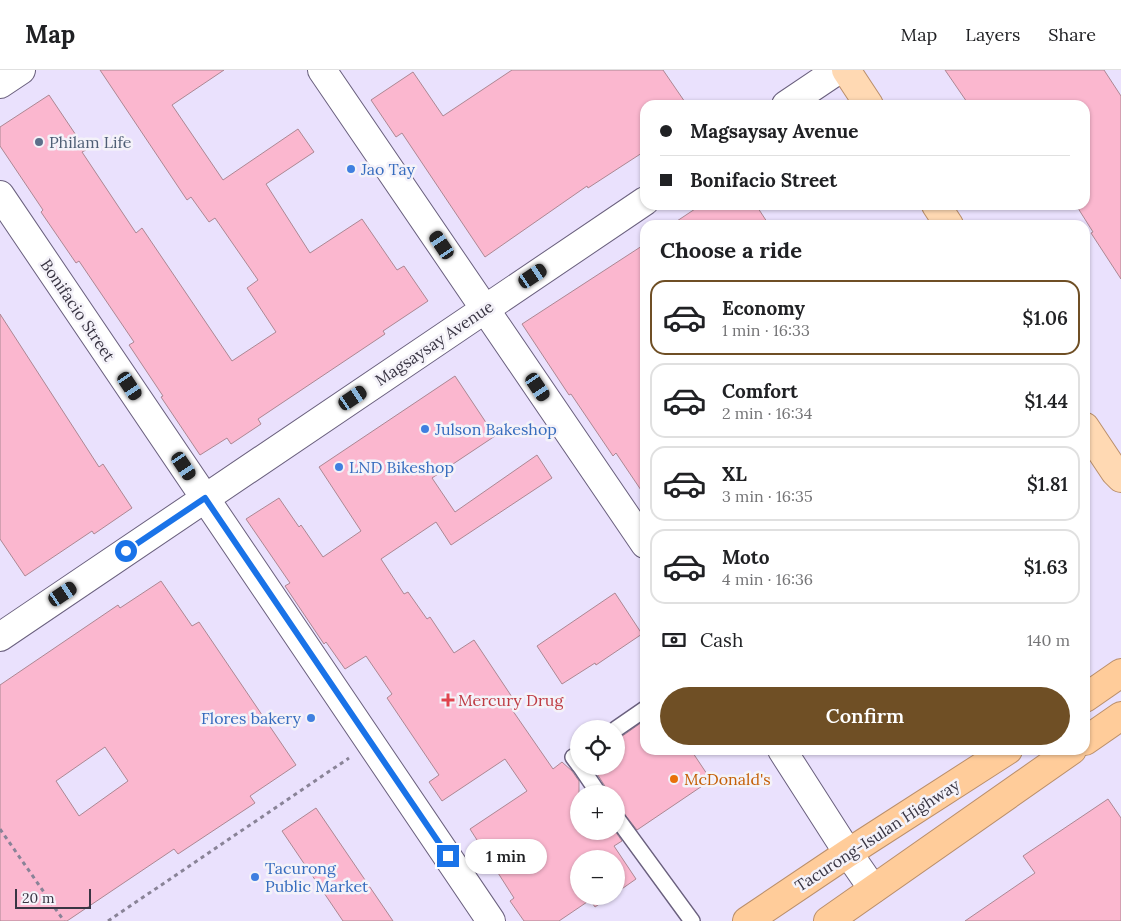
<!DOCTYPE html>
<html lang="en">
<head>
<meta charset="utf-8">
<style>
  body { margin:0; font-family:Lora,serif; background:#f6f6f6; color:#202124; height:100vh; display:flex; flex-direction:column; font-size:19px; white-space:nowrap }
  * { box-sizing:border-box; margin:0 }
  p { font-size:16px; color:#757577 }
  .icon { flex:none; width:28px; height:28px; fill:none; stroke:currentColor; stroke-width:2; stroke-linecap:round; stroke-linejoin:round }
  .map { position:relative; flex:1; overflow:hidden }
  .sheet { position:absolute; left:640px; top:150px; width:450px; height:535px; display:flex; flex-direction:column; background:#fff; border-radius:15px; box-shadow:0 1px 4px #0004 }
  .sheet>* { flex:none }
  .guide { position:absolute; left:640px; top:30px; width:450px; height:110px; border-radius:15px; box-shadow:0 1px 4px #0004; display:grid; align-content:center; height:110px; padding:0 20px; background:#fff }
  .tools { position:absolute; left:570px; top:650px; display:grid; gap:10px }
  .tools a { display:grid; place-items:center; width:55px; height:55px; border-radius:50%; background:#fff; box-shadow:0 1px 4px #0004; font-size:25px }
  .scale { position:absolute; left:15px; bottom:12px; width:76px; box-sizing:border-box; padding-left:5px; border:2px solid #393543; border-top:0; font-size:14px; line-height:18px; white-space:nowrap; color:#393543; -webkit-text-stroke:4px #f4f2f9; paint-order:stroke }
  .end { position:absolute; width:22px; height:22px; margin:-11px; border:6px solid #1a73e8; background:#fff; box-shadow:0 0 0 2px #fff }
  .from { border-radius:50% }
  .bubble { position:absolute; height:35px; border-radius:18px; background:#fff; box-shadow:0 1px 4px #0004; font-size:16px; font-weight:600; line-height:35px; text-align:center }
  .car { position:absolute; width:15px; height:30px; margin:-15px -8px; border-radius:6px; box-shadow:0 0 4px 1px #0007; background:linear-gradient(#222 24%,#8ab4d8 0 40%,#222 0 76%,#8ab4d8 0 86%,#222 0) }
  .guide b { display:flex; align-items:center; gap:18px; height:48px; font-size:19px }
  .guide b+b { border-top:1px solid #e0e0e0 }
  .guide i { width:12px; height:12px; background:#202124 }
  ul { padding:0; list-style:none }
  li { display:flex; align-items:center; gap:15px; height:75px; margin:0 10px 8px; padding:0 10px; border:2px solid #e0e0e0; border-radius:15px }
  li div { flex:1 }
  li b { display:block; font-size:19px }
  li em { font-style:normal; font-weight:600 }
  li.on { border-color:#6f4f25 }
  li>.icon { width:45px; height:45px; stroke-width:1.5 }
  h2 { padding:0 20px; font-size:22px; line-height:60px }
  .pay { display:flex; align-items:center; gap:12px; height:55px; padding:0 20px; font-size:19px }
  .pay p { margin-inline-start:auto }
  .primary-button { display:flex; gap:10px; margin-top:auto; padding:10px 20px }
  .primary-button a { flex:1; height:58px; border-radius:30px; background:#6f4f25; color:#fff; font-size:20px; font-weight:600; line-height:58px; text-align:center }
  header { display:flex; align-items:center; gap:30px; box-sizing:border-box; height:70px; padding:0 25px; background:#fff; border-bottom:1px solid #e0e0e0 }
  header strong { font-size:24px }
  nav { display:flex; gap:28px; margin-inline-start:auto; font-size:18px }
  .map>svg:first-child { display:block }
  .building { fill:#fbb7cf; stroke:#ac8793; fill-rule:evenodd }
  .lines { fill:none; stroke-linecap:round; stroke-linejoin:round }
  .service-casing { stroke:#6a607e; stroke-width:18 }
  .minor-casing { stroke:#6a607e; stroke-width:30 }
  .primary-casing { stroke:#ba8f6b; stroke-width:30 }
  .trunk-casing { stroke:#ba8f6b; stroke-width:30 }
  .path { stroke:#898397; stroke-width:3; stroke-dasharray:4 4; stroke-linecap:butt }
  .service { stroke:#fff; stroke-width:15 }
  .minor { stroke:#fff; stroke-width:28 }
  .primary { stroke:#ffd9b3; stroke-width:28 }
  .trunk { stroke:#ffcc9a; stroke-width:28 }
  .route { stroke:#1a73e8; stroke-width:6 }
  .service-dot { fill:#5c6f8a; stroke:#f4f2f9; stroke-width:2 }
  .shop-dot { fill:#3f7fe0; stroke:#f4f2f9; stroke-width:2 }
  .health-dot { fill:#e0444e; stroke:#f4f2f9; stroke-width:2 }
  .food-dot { fill:#e8710a; stroke:#f4f2f9; stroke-width:2 }
  .labels { text-anchor:middle; stroke-width:5; stroke-linejoin:round; paint-order:stroke }
  .service-label { font-size:16px; fill:#4e5e75; stroke:#f4f2f9; text-anchor:start }
  .shop-label { font-size:16px; fill:#366cbe; stroke:#f4f2f9; text-anchor:start }
  .street-label { font-size:16px; fill:#393543; stroke:#f4f2f9 }
  .health-label { font-size:16px; fill:#be3a42; stroke:#f4f2f9; text-anchor:start }
  .food-label { font-size:16px; fill:#c56008; stroke:#f4f2f9; text-anchor:start }
</style>
</head>
<body>
<header>
<strong>Map</strong>
<nav><a>Map</a><a>Layers</a><a>Share</a></nav>
</header>
<div class="map">
<svg width="1121" height="851" viewBox="0 0 1121 851">
  <rect width="100%" height="100%" fill="#eae1fd"/>
  <g class="building">
    <polygon points="100,0 224,0 172,35 223,110 298,59 314,82 266,114 310,183 362,149 397,200 404,196 428,231 383,261 385,264 258,349 261,354 231,374 227,368 200,385 161,327 163,326 129,275 134,272 79,191 76,193 41,142 43,140 0,76 0,57 49,25 86,80 82,82 136,163 142,158 232,291 276,262 247,218 258,210 215,148 209,152 191,127 187,130"/>
    <polygon points="512,0 663,0 687,35 645,35 645,81 588,118 587,116 485,187 402,63 396,67 371,30 413,2 443,46"/>
    <polygon points="945,0 1104,0 1121,26 1121,209 1091,163 1093,162 1076,135 1085,135 1085,35 969,35"/>
    <polygon points="701,135 756,135 769,155 671,155"/>
    <polygon points="645,174 645,426 616,383 613,386 571,324 569,325 522,254"/>
    <polygon points="0,244 99,397 103,394 132,438 94,464 92,461 25,506 0,469"/>
    <polygon points="455,306 495,366 432,408 455,442 537,385 552,408 451,475 436,452 381,489 404,524 408,522 427,549 430,547 454,583 474,570 512,627 506,631 553,699 562,692 572,701 579,711 579,761 615,761 622,771 614,776 636,809 616,823 616,789 579,789 579,826 611,826 595,837 590,830 559,851 524,851 510,831 514,828 470,759 527,721 505,689 442,731 429,712 439,705 387,628 392,624 366,586 345,599 326,572 324,574 285,516 290,513 246,449 279,428 299,457 301,455 323,487 361,461 319,397"/>
    <path d="M 161,511 L 192,556 L 199,552 L 296,695 L 250,726 L 255,733 L 178,784 L 174,779 L 67,851 L 0,851 L 0,615 L 118,535 L 120,538 ZM 105,677 L 128,711 L 79,746 L 56,711 Z"/>
    <polygon points="615,523 642,564 596,595 595,593 562,614 537,576"/>
    <polygon points="645,650 645,680 691,680 711,710 637,760 616,733 616,724 610,724 592,696 616,696 616,668 621,667"/>
    <polygon points="1108,729 1121,748 1121,851 965,851 1035,803 1023,786"/>
    <polygon points="316,738 393,851 343,851 282,761"/>
  </g>
  <g class="lines">
    <defs>
      <g id="service">
        <polyline points="616,659 645,639"/>
        <polyline points="579,684 573,687 579,695"/>
        <polyline points="580,696 599,724"/>
        <polyline points="616,747 692,851"/>
      </g>
      <g id="minor">
        <polyline points="322,0 645,474"/>
        <polyline points="0,14 21,0"/>
        <polyline points="786,35 838,0"/>
        <polyline points="0,125 491,851"/>
        <polyline points="0,567 645,131"/>
        <polyline points="782,680 848,783 873,819"/>
      </g>
      <g id="primary">
        <polyline points="846,0 869,35"/>
        <polyline points="936,135 949,155"/>
        <polyline points="1085,357 1115,402 1121,408"/>
      </g>
      <g id="trunk">
        <polyline points="1085,628 1121,603"/>
        <polyline points="1085,671 1121,646"/>
        <polyline points="747,851 848,783 1008,680"/>
        <polyline points="828,851 1072,680"/>
      </g>
    </defs>
    <use href="#service" class="service-casing"/>
    <use href="#minor" class="minor-casing"/>
    <use href="#primary" class="primary-casing"/>
    <use href="#trunk" class="trunk-casing"/>
    <g class="path">
      <polyline points="0,759 64,851"/>
      <polyline points="108,851 349,688"/>
    </g>
    <use href="#service" class="service"/>
    <use href="#minor" class="minor"/>
    <use href="#primary" class="primary"/>
    <use href="#trunk" class="trunk"/>
  </g>
  <g class="lines">
    <polyline class="route" points="126,481 205,428 448,786"/>
  </g>
  <circle class="service-dot" cx="39" cy="72" r="5"/>
  <g class="shop-dot">
    <circle cx="351" cy="99" r="5"/>
    <circle cx="425" cy="359" r="5"/>
    <circle cx="339" cy="397" r="5"/>
    <circle cx="311" cy="648" r="5"/>
    <circle cx="255" cy="807" r="5"/>
  </g>
  <path class="health-dot" d="M445.5 622.5h5v5h5v5h-5v5h-5v-5h-5v-5h5z"/>
  <circle class="food-dot" cx="674" cy="709" r="5"/>
  <g class="labels">
    <g class="service-label">
      <text x="49" y="78">Philam Life</text>
    </g>
    <g class="shop-label">
      <text x="361" y="105">Jao Tay</text>
      <text x="435" y="365">Julson Bakeshop</text>
      <text x="349" y="403">LND Bikeshop</text>
      <text x="301" y="654" text-anchor="end">Flores bakery</text>
      <text x="265" y="804">Tacurong<tspan x="265" dy="18">Public Market</tspan></text>
    </g>
    <g class="street-label">
      <text transform="translate(78 240) rotate(56)" y="6">Bonifacio Street</text>
      <text transform="translate(434 273) rotate(-34)" y="6">Magsaysay Avenue</text>
      <text transform="translate(877 765) rotate(-33)" y="6">Tacurong-Isulan Highway</text>
    </g>
    <g class="health-label">
      <text x="458" y="636">Mercury Drug</text>
    </g>
    <g class="food-label">
      <text x="684" y="715">McDonald's</text>
    </g>
  </g>
</svg>
<div class="tools">
<a><svg class="icon" aria-label="locate" viewBox="0 0 24 24"><circle cx="12" cy="12" r="6"/><path d="M12 2v4M12 18v4M2 12h4M18 12h4"/></svg></a>
<a>+</a>
<a>−</a>
</div>
<div class="scale">20 m</div>
<i class="end from" style="left:126px;top:481px"></i>
<i class="end" style="left:448px;top:786px"></i>
<div class="bubble" style="left:465px;top:769px;width:82px">1 min</div>
<i class="car" style="left:442px;top:175px;rotate:326deg"></i>
<i class="car" style="left:533px;top:206px;rotate:56deg"></i>
<i class="car" style="left:130px;top:316px;rotate:146deg"></i>
<i class="car" style="left:538px;top:317px;rotate:146deg"></i>
<i class="car" style="left:353px;top:328px;rotate:56deg"></i>
<i class="car" style="left:184px;top:396px;rotate:146deg"></i>
<i class="car" style="left:63px;top:524px;rotate:56deg"></i>
<div class="guide">
<b><i class="from"></i>Magsaysay Avenue</b>
<b><i></i>Bonifacio Street</b>
</div>
<section class="sheet">
<h2>Choose a ride</h2>
<ul>
<li class="on"><svg class="icon" aria-label="car" viewBox="0 0 24 24"><path d="M5 17H2v-5l4-1 3-4h7l3 4 3 1v5h-3M9 17h6M6 11h13"/><circle cx="7" cy="17" r="2"/><circle cx="17" cy="17" r="2"/></svg><div><b>Economy</b><p>1 min · 16:33</p></div><em>$1.06</em></li>
<li><svg class="icon" aria-label="car" viewBox="0 0 24 24"><path d="M5 17H2v-5l4-1 3-4h7l3 4 3 1v5h-3M9 17h6M6 11h13"/><circle cx="7" cy="17" r="2"/><circle cx="17" cy="17" r="2"/></svg><div><b>Comfort</b><p>2 min · 16:34</p></div><em>$1.44</em></li>
<li><svg class="icon" aria-label="car" viewBox="0 0 24 24"><path d="M5 17H2v-5l4-1 3-4h7l3 4 3 1v5h-3M9 17h6M6 11h13"/><circle cx="7" cy="17" r="2"/><circle cx="17" cy="17" r="2"/></svg><div><b>XL</b><p>3 min · 16:35</p></div><em>$1.81</em></li>
<li><svg class="icon" aria-label="car" viewBox="0 0 24 24"><path d="M5 17H2v-5l4-1 3-4h7l3 4 3 1v5h-3M9 17h6M6 11h13"/><circle cx="7" cy="17" r="2"/><circle cx="17" cy="17" r="2"/></svg><div><b>Moto</b><p>4 min · 16:36</p></div><em>$1.63</em></li>
</ul>
<div class="pay"><svg class="icon" aria-label="cash" viewBox="0 0 24 24"><path d="M3 7h18v10H3z"/><circle cx="12" cy="12" r="2"/></svg>Cash<p>140 m</p></div>
<div class="primary-button"><a>Confirm</a></div>
</section>
</div>
</body>
</html>
